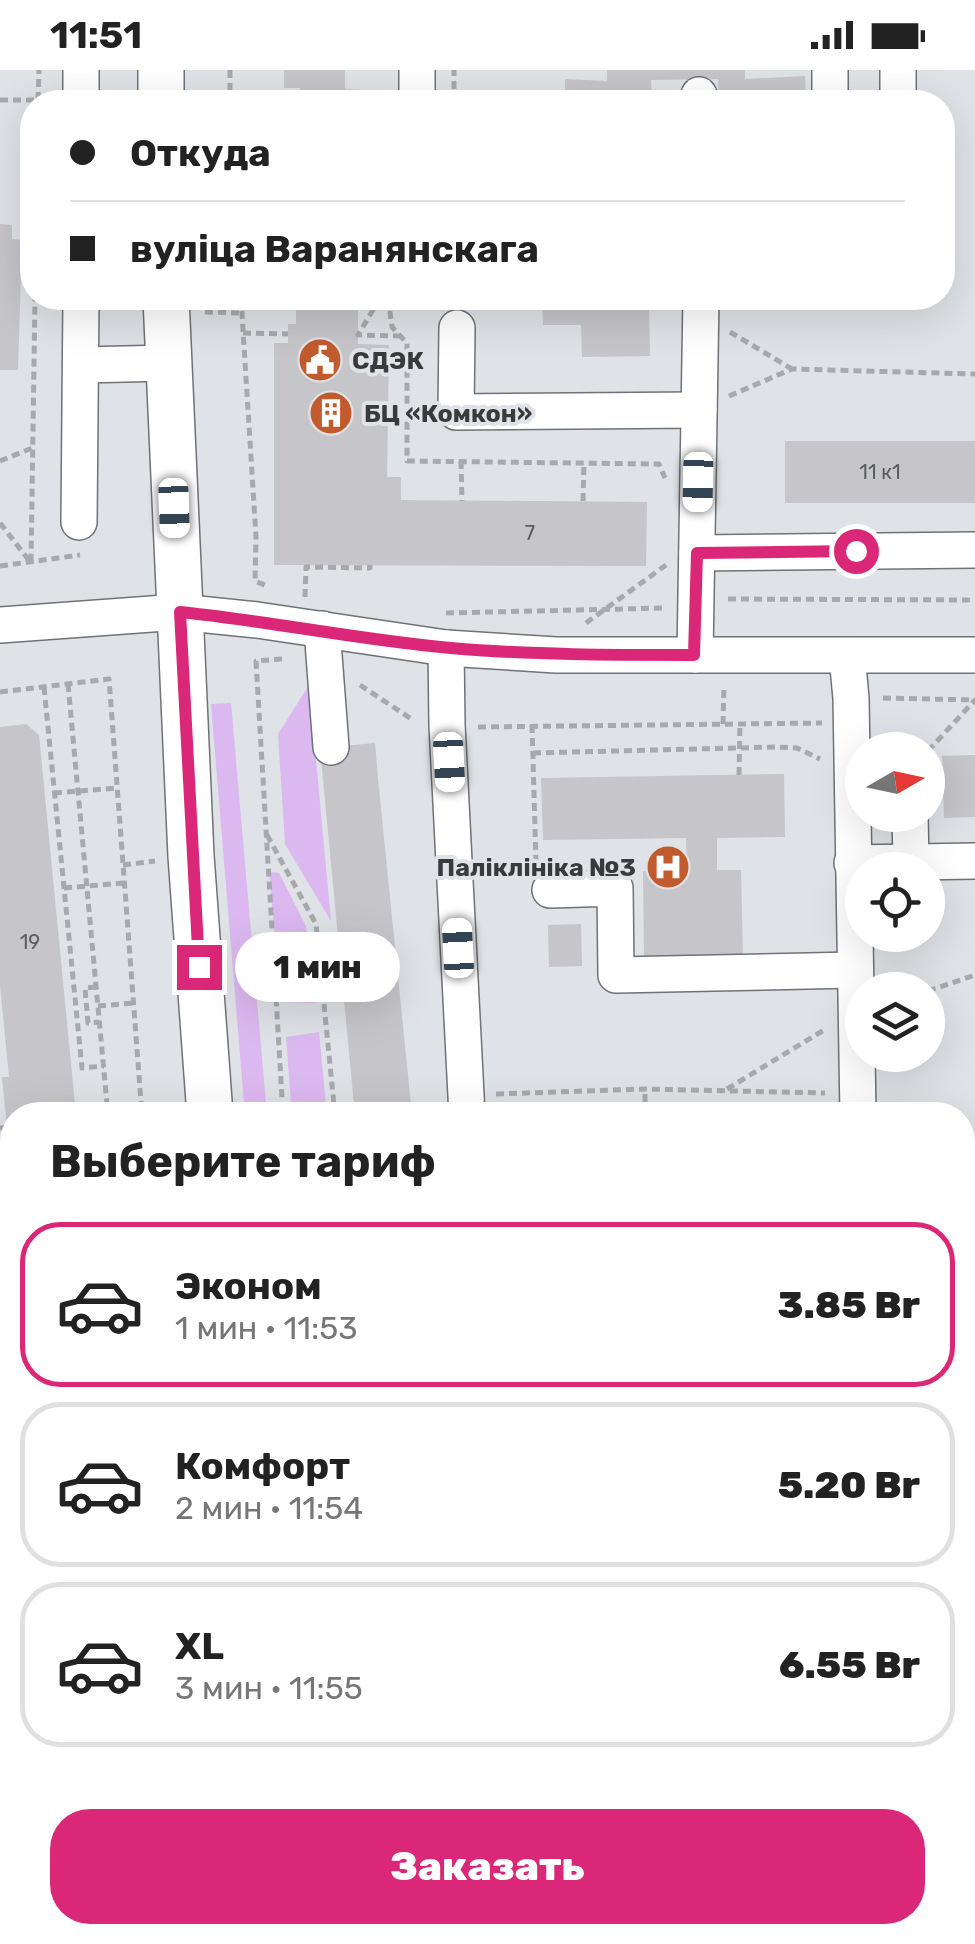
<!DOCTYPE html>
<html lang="ru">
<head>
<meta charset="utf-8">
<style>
  body { margin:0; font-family:Rubik,sans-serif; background:#f2f2f2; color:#222; height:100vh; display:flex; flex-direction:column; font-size:38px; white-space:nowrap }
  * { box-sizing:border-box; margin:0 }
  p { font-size:32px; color:#767676 }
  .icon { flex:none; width:55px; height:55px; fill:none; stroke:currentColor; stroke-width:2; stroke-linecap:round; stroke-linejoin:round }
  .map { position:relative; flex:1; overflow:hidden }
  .details { position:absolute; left:0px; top:1032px; width:975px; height:842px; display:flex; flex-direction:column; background:#fff; border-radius:40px 40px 0 0; box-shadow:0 10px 40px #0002 }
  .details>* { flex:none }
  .top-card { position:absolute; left:20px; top:20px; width:935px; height:220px; border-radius:40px; box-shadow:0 10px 40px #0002; display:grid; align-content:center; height:220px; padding:0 50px; background:#fff }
  .needle { width:65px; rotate:81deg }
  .fabs { position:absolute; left:845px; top:662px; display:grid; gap:20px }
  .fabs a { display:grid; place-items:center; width:100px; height:100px; border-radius:50%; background:#fff; box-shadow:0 10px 40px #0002; font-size:50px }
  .end { position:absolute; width:45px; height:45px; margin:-22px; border:12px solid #db2777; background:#fff; box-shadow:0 0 0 5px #fff }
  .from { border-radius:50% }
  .bubble { position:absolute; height:70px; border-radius:35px; background:#fff; box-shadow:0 10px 40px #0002; font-size:32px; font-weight:800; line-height:70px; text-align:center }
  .car { position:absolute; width:30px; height:60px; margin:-30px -15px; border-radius:12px; box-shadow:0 0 8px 2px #0007; background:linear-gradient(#fff 24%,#345 0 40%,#fff 0 76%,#345 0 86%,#fff 0) }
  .top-card b { display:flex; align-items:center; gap:35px; height:95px; font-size:38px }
  .top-card b+b { border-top:2px solid #e0e0e0 }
  .top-card i { width:25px; height:25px; background:#222 }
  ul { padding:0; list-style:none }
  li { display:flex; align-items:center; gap:30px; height:165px; margin:0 20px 15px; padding:0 30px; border:5px solid #e0e0e0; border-radius:40px }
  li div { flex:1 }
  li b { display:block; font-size:38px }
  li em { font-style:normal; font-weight:800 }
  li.active { border-color:#db2777 }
  li>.icon { width:90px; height:90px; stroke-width:1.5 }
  h2 { padding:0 50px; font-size:45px; line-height:120px }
  .button { display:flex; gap:20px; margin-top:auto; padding:20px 50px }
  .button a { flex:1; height:115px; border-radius:40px; background:#db2777; color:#fff; font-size:40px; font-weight:800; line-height:115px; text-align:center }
  .status { display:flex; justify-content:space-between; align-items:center; height:70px; padding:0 50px; background:#fff; direction:ltr }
  .status svg { height:28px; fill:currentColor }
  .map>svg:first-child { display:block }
  .green { fill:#dcb8f0 }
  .building { fill:#c5c5ca }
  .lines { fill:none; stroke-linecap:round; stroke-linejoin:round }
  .minor-casing { stroke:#6f7276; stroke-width:38 }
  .major-casing { stroke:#6f7276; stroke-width:48 }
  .path { stroke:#a7aaad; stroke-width:5; stroke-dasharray:8 5; stroke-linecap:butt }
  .minor { stroke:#fff; stroke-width:35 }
  .major { stroke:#fff; stroke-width:45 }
  .route { stroke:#db2777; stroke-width:12 }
  .labels { text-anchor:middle; stroke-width:8; stroke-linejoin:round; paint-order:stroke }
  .number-label { font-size:20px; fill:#5c5d60 }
  .poi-label { font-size:25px; font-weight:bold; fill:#393a3c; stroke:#dfe2e6; text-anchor:start }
</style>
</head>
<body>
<div class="status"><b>11:51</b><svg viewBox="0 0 49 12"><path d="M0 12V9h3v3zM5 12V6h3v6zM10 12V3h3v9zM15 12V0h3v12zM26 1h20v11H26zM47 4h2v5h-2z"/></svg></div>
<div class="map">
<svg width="975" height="1874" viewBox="0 0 975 1874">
  <rect width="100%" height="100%" fill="#dfe2e6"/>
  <g class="green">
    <polygon points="309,615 331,851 285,774 278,664"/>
    <polygon points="231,633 267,1045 245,1045 211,634"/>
    <polygon points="269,802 279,803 306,856 316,933 281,932"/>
    <polygon points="319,962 327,1045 292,1045 286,967"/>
    <polygon points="664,1863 715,1863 716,1874 665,1874"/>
  </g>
  <g class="building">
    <polygon points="284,0 345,0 345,19 362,20 361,32 300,32 300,18 284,18"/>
    <polygon points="607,0 745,0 745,9 805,6 806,32 719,32 718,9 651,10 652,32 565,32 565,9 607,11"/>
    <polygon points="0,154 12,155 12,169 22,170 18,300 0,300"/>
    <polygon points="296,228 358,228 358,274 389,275 387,407 401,407 401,430 647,432 646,496 274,495 274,273 288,273 288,254 296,254"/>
    <polygon points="542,228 649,228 650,286 582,287 581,255 543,255"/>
    <rect x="785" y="371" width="190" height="62"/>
    <polygon points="26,654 39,665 76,1045 12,1045 12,1067 8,1068 2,1007 9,1007 0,915 0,657"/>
    <polygon points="375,673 378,709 412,1045 355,1045 320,678"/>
    <polygon points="975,685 975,747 944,748 942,686"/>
    <polygon points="784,704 785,767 717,768 717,800 741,800 743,888 644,889 643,801 687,801 686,768 543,770 541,708"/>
    <polygon points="581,854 582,896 549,897 548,855"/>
    <polygon points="895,865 920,865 921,870 895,871"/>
    <polygon points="12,1809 12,1866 0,1867 0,1810"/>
    <polygon points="454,1862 516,1862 516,1874 455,1874"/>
    <polygon points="594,1862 653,1862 654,1874 550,1874 550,1871 595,1867"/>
    <polygon points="762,1862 829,1862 832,1874 764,1874"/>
  </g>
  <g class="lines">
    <defs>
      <g id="minor">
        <polyline points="81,0 81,32"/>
        <polyline points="699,25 699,32"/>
        <polyline points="417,32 417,0"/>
        <polyline points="830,32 830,0"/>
        <polyline points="898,32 898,0"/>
        <polyline points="457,258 456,342 699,340"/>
        <polyline points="82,295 168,293"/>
        <polyline points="79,452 81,228"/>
        <polyline points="697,483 975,480"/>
        <polyline points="0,555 179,542 257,550 446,578 556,585 975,585"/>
        <polyline points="322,559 331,677"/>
        <polyline points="446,578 447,655 467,1045"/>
        <polyline points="695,585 701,228"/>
        <polyline points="847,586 851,628 858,1045"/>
        <polyline points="910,745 911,792"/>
        <polyline points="852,793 975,791"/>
        <polyline points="550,820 615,818 616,905 854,900"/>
        <polyline points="0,1664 12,1663"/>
        <polyline points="962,1731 975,1732"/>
        <polyline points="902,1862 908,1874"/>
      </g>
      <g id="major">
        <polyline points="161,0 161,32"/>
        <polyline points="166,228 191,786 210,1045"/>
        <polyline points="246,1862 247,1874"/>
        <polyline points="295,1862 296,1874"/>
      </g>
    </defs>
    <use href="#minor" class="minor-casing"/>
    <use href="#major" class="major-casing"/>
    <g class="path">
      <polyline points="230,0 230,32"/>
      <polyline points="0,30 38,30"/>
      <polyline points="38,30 39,0"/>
      <polyline points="454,32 454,0"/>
      <polyline points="241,228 256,467 255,511 269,517"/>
      <polyline points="380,228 358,265 401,266"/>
      <polyline points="388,228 392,257 407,273 407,391 659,394 665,408"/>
      <polyline points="205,242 242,243"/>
      <polyline points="730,262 792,299"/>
      <polyline points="243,263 288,264"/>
      <polyline points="729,326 792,299 975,304"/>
      <polyline points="0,391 32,378"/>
      <polyline points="461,391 462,431"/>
      <polyline points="583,431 584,392"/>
      <polyline points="0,453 31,493 35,228"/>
      <polyline points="0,496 80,485"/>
      <polyline points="305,527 306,497 370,498 370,495"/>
      <polyline points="728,529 975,530"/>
      <polyline points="446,543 665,538"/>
      <polyline points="586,553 666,495"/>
      <polyline points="282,589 256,591 283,1045"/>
      <polyline points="68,614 108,1045"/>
      <polyline points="360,615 413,650"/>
      <polyline points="44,617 82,998 104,996"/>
      <polyline points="0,622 109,609 142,1045"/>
      <polyline points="883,628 975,630"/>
      <polyline points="723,654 724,616"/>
      <polyline points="532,655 536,792"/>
      <polyline points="478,657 822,653"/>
      <polyline points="928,681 975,630"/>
      <polyline points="533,683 777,677 797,678 820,689"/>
      <polyline points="739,705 740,653"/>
      <polyline points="54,723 118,718"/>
      <polyline points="267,765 316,854 335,1045"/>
      <polyline points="123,795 155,791"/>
      <polyline points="64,818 124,813"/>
      <polyline points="96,917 85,918 88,953 99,952"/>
      <polyline points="928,921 975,905"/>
      <polyline points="98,936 134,933"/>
      <polyline points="727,1019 824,960"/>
      <polyline points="496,1024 645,1019 825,1023"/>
      <polyline points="645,1045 645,1019"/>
      <polyline points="0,1058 7,1057"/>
      <polyline points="0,1320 12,1446"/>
      <polyline points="962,1392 975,1384"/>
      <polyline points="0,1474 12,1473"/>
      <polyline points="962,1564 975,1564"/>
      <polyline points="962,1570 975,1578"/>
      <polyline points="962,1801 975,1823"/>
      <polyline points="351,1862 352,1874"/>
      <polyline points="658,1862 659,1874"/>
      <polyline points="719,1862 720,1874"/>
      <polyline points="847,1874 870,1864"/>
    </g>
    <use href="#minor" class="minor"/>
    <use href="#major" class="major"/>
  </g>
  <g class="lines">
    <path class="route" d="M 199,897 L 180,542 C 270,551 360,570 451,578 C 532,585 613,585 694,585 L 697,483 L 856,481"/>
  </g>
  <defs>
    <symbol id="civic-disc" viewBox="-11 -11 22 22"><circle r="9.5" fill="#c15b2d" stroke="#dfe2e6"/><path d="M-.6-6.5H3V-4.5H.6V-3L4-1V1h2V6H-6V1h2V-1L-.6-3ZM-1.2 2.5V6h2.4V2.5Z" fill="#fff"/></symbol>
    <symbol id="building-disc" viewBox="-11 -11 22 22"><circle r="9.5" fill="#c15b2d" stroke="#dfe2e6"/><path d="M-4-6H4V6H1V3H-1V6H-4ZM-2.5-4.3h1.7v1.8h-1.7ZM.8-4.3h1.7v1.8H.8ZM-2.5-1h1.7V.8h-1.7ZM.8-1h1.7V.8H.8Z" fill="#fff"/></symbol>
    <symbol id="hospital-disc" viewBox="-11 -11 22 22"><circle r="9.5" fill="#c15b2d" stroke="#dfe2e6"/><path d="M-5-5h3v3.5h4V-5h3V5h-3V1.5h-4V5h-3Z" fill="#fff"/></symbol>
  </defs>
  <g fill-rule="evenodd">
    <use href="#civic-disc" x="295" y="265" width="50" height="50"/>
    <use href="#building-disc" x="306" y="318" width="50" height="50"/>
    <use href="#hospital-disc" x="643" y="772" width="50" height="50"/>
  </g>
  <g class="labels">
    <g class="number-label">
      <text x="880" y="409">11 к1</text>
      <text x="530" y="470">7</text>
      <text x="30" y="879">19</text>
    </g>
    <g class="poi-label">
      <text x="352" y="299">СДЭК</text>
      <text x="364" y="352">БЦ «Комкон»</text>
      <text x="636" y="806" text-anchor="end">Паліклініка №3</text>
    </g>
  </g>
</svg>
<div class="fabs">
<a><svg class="needle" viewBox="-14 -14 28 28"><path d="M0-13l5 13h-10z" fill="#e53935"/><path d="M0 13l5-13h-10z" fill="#767676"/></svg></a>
<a><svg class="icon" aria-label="locate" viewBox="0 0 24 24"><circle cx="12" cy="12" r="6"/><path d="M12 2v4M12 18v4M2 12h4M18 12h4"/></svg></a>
<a><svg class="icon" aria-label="layers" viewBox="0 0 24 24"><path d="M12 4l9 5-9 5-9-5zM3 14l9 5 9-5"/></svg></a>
</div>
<i class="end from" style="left:856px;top:481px"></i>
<i class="end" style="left:199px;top:897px"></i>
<div class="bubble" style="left:235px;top:862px;width:165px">1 мин</div>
<i class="car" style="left:698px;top:412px;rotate:181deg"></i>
<i class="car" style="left:174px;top:438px;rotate:178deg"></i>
<i class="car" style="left:449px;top:692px;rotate:177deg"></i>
<i class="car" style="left:458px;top:878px;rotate:357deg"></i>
<div class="top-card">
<b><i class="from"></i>Откуда</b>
<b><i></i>вуліца Варанянскага</b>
</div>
<section class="details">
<h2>Выберите тариф</h2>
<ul>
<li class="active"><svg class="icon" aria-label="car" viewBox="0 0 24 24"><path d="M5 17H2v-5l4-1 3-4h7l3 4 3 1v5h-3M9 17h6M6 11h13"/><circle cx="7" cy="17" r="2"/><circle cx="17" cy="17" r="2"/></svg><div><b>Эконом</b><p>1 мин · 11:53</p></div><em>3.85 Br</em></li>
<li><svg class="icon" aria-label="car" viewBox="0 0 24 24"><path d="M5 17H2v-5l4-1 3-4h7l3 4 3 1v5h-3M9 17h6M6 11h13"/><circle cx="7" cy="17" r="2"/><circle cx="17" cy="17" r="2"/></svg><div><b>Комфорт</b><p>2 мин · 11:54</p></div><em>5.20 Br</em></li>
<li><svg class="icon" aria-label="car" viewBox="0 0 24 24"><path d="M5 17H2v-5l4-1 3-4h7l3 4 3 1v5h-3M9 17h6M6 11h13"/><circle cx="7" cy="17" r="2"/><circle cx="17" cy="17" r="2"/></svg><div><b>XL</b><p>3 мин · 11:55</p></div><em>6.55 Br</em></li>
</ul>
<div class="button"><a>Заказать</a></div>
</section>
</div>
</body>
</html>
